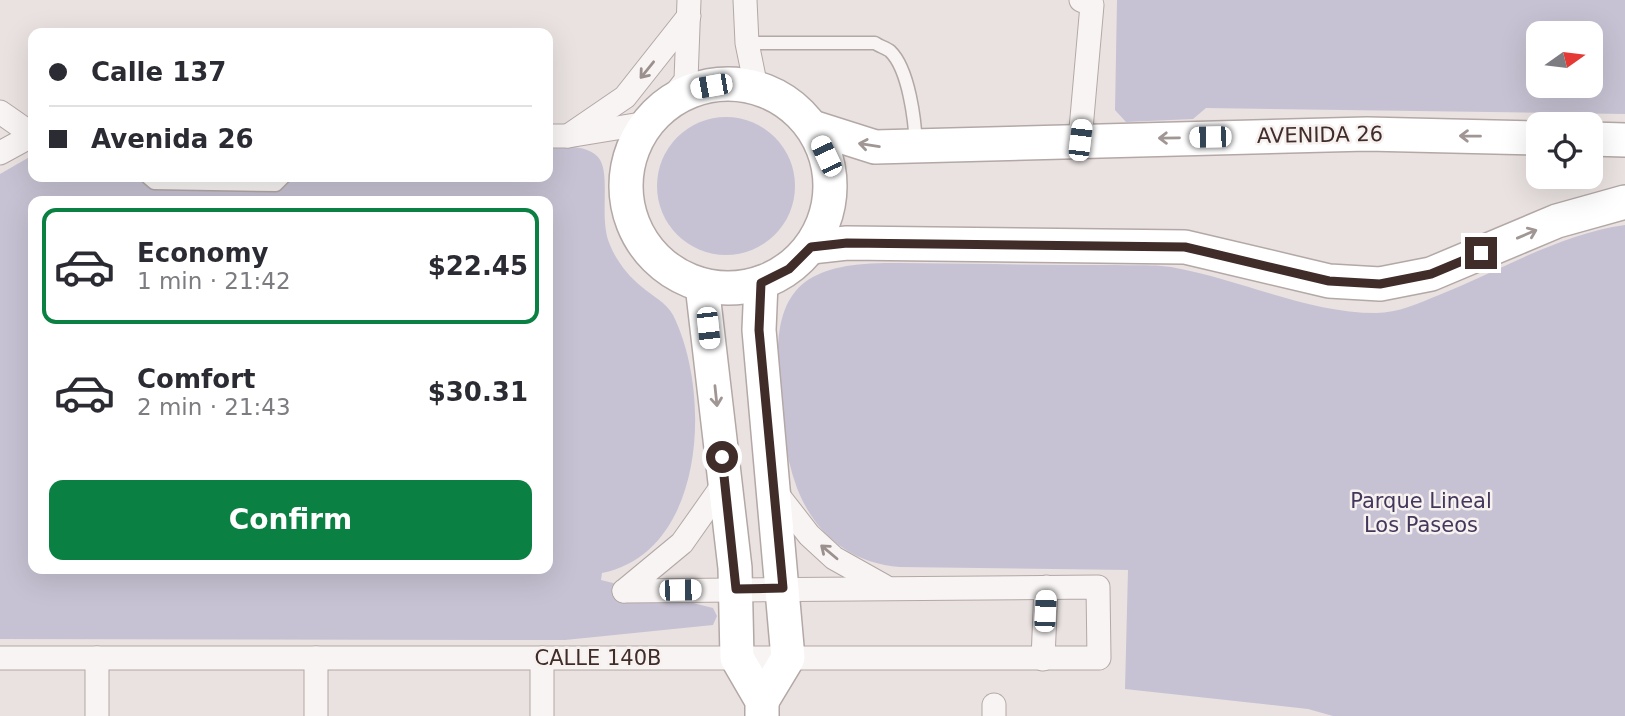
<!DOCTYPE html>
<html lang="en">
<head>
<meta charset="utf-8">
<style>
  body { margin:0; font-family:"DejaVu Sans",sans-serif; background:#f7f7f7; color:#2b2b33; height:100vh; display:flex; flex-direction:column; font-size:26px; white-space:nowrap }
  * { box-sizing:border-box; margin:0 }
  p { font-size:23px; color:#7c7c81 }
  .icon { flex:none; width:38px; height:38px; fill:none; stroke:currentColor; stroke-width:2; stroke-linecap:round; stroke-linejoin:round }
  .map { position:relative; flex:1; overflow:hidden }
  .sheet { position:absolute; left:28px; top:196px; width:525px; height:378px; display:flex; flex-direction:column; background:#fff; border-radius:14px; box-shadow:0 7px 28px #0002 }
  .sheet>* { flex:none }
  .hud { position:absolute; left:28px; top:28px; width:525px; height:154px; border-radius:14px; box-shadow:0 7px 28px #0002; display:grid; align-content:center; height:154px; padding:0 21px; background:#fff }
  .needle { width:46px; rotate:76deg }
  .buttons { position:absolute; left:1526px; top:21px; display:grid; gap:14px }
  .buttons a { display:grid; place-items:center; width:77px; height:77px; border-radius:14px; background:#fff; box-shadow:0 7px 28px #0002; font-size:35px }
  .end { position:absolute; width:32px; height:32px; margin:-16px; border:9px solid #402d2a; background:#fff; box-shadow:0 0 0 4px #fff }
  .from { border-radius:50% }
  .car { position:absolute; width:21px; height:42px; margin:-21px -10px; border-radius:9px; box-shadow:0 0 5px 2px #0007; background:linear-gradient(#fff 24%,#345 0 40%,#fff 0 76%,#345 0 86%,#fff 0) }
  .hud b { display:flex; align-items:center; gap:24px; height:66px; font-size:26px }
  .hud b+b { border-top:2px solid #e1e1e2 }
  .hud i { width:18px; height:18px; background:#2b2b33 }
  ul { padding:12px 0 0; list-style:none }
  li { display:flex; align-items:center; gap:21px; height:116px; margin:0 14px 10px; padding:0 7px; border:4px solid transparent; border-radius:14px }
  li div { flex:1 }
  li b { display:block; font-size:26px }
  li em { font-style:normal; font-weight:600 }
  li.active { border-color:#0b8043 }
  li>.icon { width:63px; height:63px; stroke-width:1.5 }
  .primary-button { display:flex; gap:14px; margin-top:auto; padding:14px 21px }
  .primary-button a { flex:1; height:80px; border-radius:14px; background:#0b8043; color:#fff; font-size:28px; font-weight:600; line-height:80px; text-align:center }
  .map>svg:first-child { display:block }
  .green { fill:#c6c2d3; fill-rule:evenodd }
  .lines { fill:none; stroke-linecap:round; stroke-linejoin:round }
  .lane-casing { stroke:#b3a8a6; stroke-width:15 }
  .street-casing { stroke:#b3a8a6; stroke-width:25 }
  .secondary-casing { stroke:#b3a8a6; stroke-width:36 }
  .lane { stroke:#f7f4f3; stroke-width:12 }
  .street { stroke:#f7f4f3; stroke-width:23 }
  .secondary { stroke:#fff; stroke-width:33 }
  .oneway { stroke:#9c908e }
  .oneway2 { stroke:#a09694 }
  .route { stroke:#402d2a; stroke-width:9 }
  .labels { text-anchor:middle; stroke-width:5; stroke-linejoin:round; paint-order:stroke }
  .street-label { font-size:21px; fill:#402d2a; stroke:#f7f1f0 }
  .park-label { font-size:21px; fill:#43375c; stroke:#f7f1f0 }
</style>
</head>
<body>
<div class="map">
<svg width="1625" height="716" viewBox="0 0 1625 716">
  <rect width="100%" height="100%" fill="#e9e2e1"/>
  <g class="green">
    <path d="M 1117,0 L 1625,0 L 1625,114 L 1206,108 L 1193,119 L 1126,122 L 1115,110 ZM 1591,33 L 1591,86 L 1538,86 L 1538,33 Z"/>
    <circle cx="726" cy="186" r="69"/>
    <path d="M 548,147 C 564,147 586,144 598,157 C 612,173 598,219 610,245 C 616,260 628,276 642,287 C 652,296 666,302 673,315 C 712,393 706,552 602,573 L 601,580 L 713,608 L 717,616 L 713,625 L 565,640 L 0,639 L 0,174 L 33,155 L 33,177 L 548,177 ZM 33,201 L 548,201 L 548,569 L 33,569 Z"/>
    <path d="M 1625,225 L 1625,716 L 1333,716 L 1308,709 L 1125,689 L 1128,570 L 900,567 C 850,563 815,534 797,488 C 784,453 782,418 779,381 C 771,284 807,262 898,263 C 931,263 963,264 995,264 C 1035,265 1075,265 1116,265 C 1135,266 1157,264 1176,268 C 1242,280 1308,313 1376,313 C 1398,313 1419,303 1439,295 C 1499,271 1560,234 1625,225 Z"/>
  </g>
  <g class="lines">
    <defs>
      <g id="lane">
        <path d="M 747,43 L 875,43 C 879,46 886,48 890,51 C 909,69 915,121 916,146"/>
        <polyline points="147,177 154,183 276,185 284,177"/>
      </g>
      <g id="street">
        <polyline points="745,0 747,43 756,87"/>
        <polyline points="669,102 686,80 689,0"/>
        <polyline points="0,112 23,128 33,130"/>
        <polyline points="548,136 568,136 647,123"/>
        <polyline points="568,136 625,97 689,16"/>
        <polyline points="1080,140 1092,5 1081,0"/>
        <polyline points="0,153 33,135"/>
        <polyline points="774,490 809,535 834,558 884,586"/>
        <polyline points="624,591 682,543 725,482"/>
        <polyline points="0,658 1099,658 1098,587 624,591"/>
        <polyline points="316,658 316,716"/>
        <polyline points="1043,659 1046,587"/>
        <polyline points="994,705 994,716"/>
        <polyline points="97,716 97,658"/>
        <polyline points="542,716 542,658"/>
      </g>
      <g id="secondary">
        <circle cx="728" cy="186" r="102"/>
        <polyline points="812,127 875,147 1367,134 1538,138"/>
        <polyline points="1591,139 1625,140"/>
        <polyline points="811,247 847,243 1185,247 1329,281 1380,284 1431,274 1557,221 1625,202"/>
        <polyline points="761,283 759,330 788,658 762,701"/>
        <polyline points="702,285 735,568 737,658 762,701 762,716"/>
      </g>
    </defs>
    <use href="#lane" class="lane-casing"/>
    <use href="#street" class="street-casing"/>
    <use href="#secondary" class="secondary-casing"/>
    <use href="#lane" class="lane"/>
    <use href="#street" class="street"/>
    <use href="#secondary" class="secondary"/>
  </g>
  <defs><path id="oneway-shaft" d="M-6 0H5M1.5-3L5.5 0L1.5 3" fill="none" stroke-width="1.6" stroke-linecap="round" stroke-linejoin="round" transform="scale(1.75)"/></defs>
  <g class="oneway">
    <use href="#oneway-shaft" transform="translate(647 70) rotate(129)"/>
    <use href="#oneway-shaft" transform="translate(829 552) rotate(-140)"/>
  </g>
  <g class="oneway2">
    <use href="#oneway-shaft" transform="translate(1470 136) rotate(-179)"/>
    <use href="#oneway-shaft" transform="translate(1169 138) rotate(179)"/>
    <use href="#oneway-shaft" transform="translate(869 145) rotate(-171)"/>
    <use href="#oneway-shaft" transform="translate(1527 234) rotate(-23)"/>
    <use href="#oneway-shaft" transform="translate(716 396) rotate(84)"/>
  </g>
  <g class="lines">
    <polyline class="route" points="722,457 736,589 783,588 759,330 761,283 789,269 811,247 847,243 1185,247 1329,281 1380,284 1431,274 1481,253"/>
  </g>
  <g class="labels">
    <g class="street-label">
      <text transform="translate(1320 135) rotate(-1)" y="7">AVENIDA 26</text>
      <text x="598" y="665">CALLE 140B</text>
    </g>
    <g class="park-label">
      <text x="1421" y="508">Parque Lineal<tspan x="1421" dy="24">Los Paseos</tspan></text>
    </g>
  </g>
</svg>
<div class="buttons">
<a><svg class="needle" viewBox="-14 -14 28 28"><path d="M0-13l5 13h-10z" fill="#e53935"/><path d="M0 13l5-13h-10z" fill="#7c7c81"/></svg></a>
<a><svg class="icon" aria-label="locate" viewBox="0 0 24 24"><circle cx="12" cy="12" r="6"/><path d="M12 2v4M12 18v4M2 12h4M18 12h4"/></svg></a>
</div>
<i class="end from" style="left:722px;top:457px"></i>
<i class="end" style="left:1481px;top:253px"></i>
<i class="car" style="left:711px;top:86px;rotate:260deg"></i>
<i class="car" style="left:1210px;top:137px;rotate:269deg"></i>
<i class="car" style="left:1080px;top:140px;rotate:7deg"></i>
<i class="car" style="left:826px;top:156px;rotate:335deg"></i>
<i class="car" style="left:708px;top:328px;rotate:174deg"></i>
<i class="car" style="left:680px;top:590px;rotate:89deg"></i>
<i class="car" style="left:1045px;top:611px;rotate:3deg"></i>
<div class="hud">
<b><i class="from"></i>Calle 137</b>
<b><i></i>Avenida 26</b>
</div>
<section class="sheet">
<ul>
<li class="active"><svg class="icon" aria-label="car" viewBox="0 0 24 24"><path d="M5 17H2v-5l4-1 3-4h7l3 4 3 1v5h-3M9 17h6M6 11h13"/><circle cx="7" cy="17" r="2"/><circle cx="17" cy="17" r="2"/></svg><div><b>Economy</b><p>1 min · 21:42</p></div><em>$22.45</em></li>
<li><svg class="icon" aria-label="car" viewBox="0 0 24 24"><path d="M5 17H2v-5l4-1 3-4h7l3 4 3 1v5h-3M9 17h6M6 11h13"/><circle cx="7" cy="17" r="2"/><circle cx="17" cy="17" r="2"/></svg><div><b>Comfort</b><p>2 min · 21:43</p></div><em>$30.31</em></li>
</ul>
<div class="primary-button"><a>Confirm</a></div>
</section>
</div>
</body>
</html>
